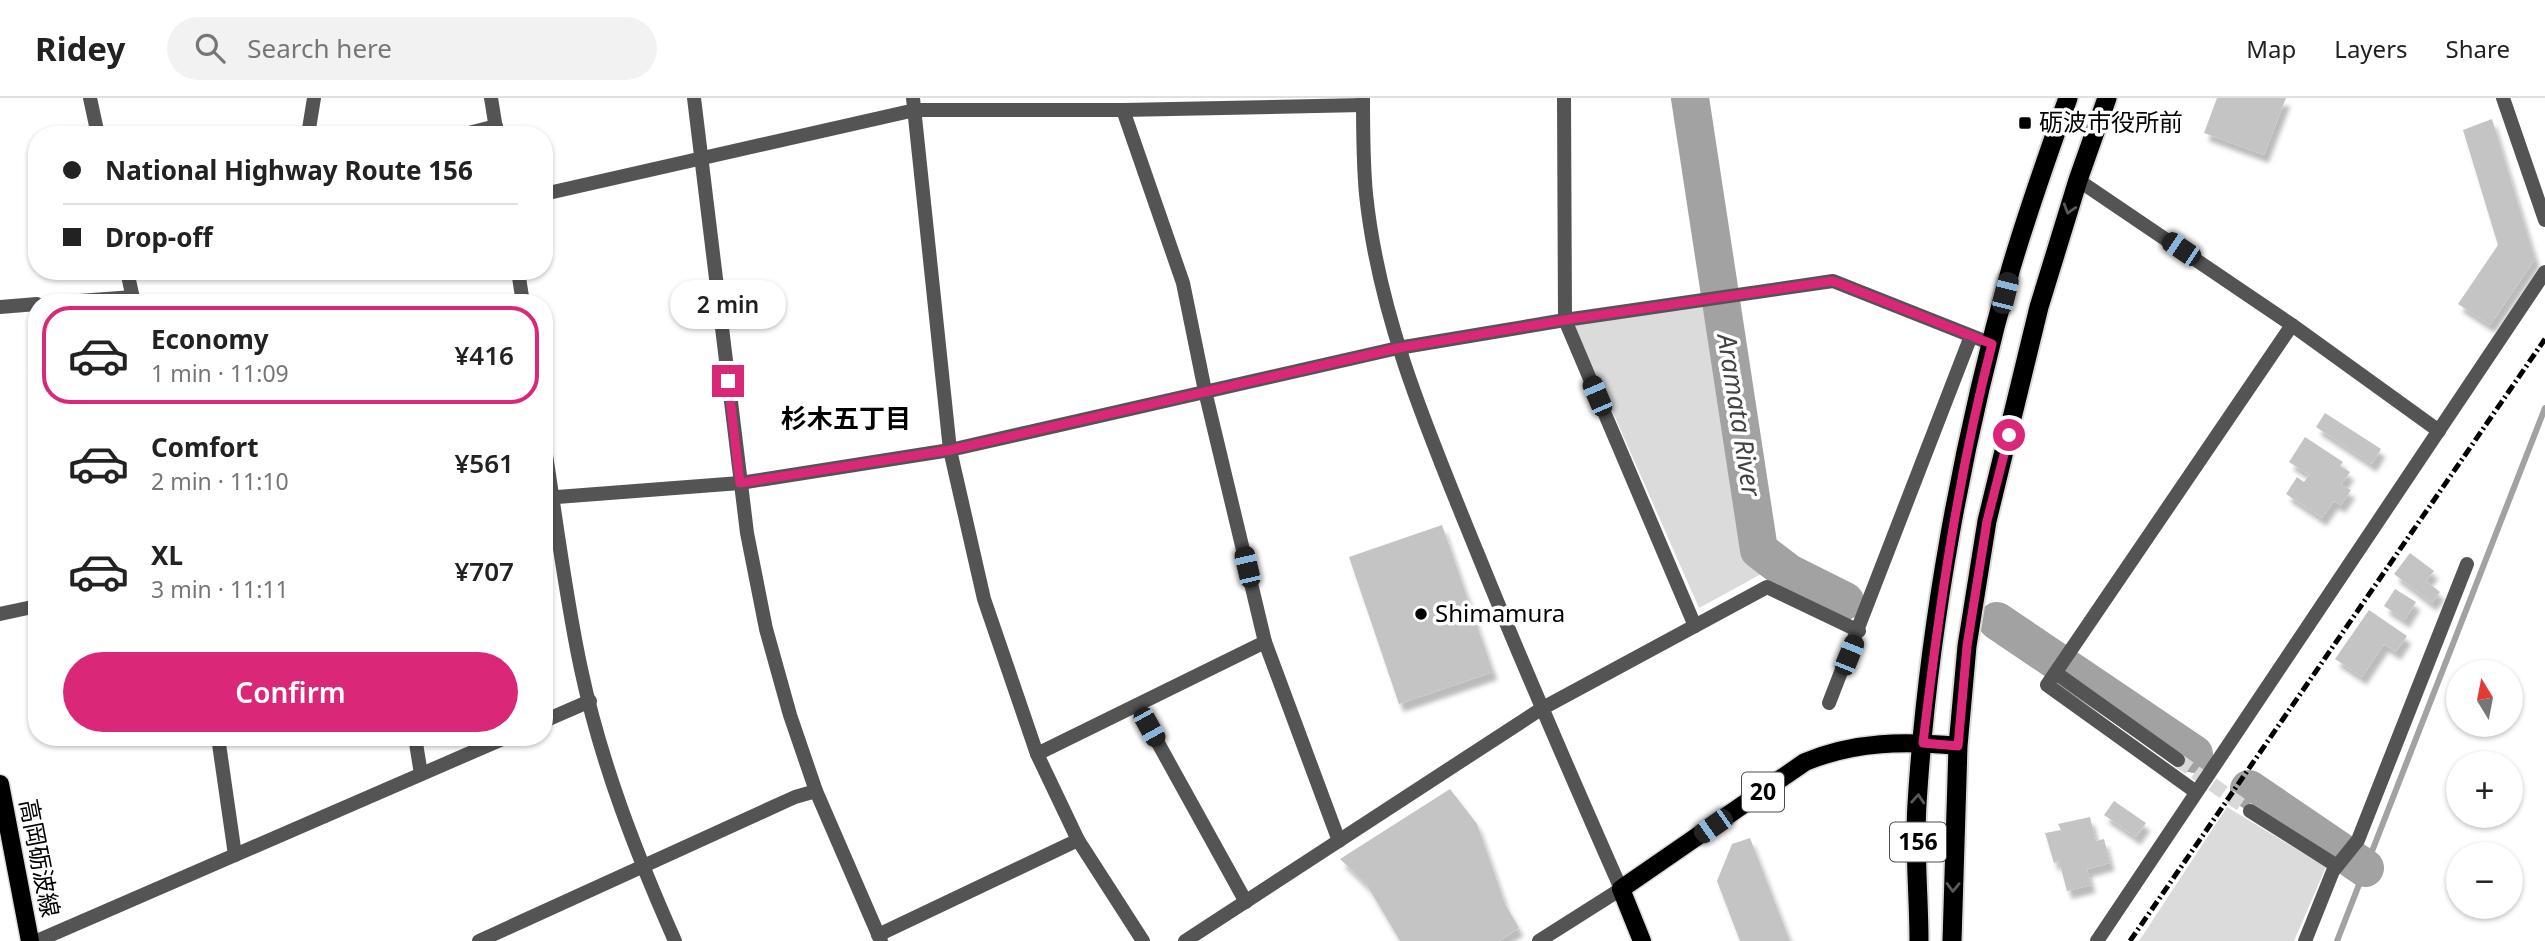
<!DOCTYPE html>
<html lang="en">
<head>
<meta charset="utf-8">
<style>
  body { margin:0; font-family:"Noto Sans","Noto Sans JP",sans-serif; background:#f2f2f2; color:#222; height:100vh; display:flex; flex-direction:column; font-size:26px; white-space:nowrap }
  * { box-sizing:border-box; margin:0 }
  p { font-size:23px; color:#767676 }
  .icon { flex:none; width:38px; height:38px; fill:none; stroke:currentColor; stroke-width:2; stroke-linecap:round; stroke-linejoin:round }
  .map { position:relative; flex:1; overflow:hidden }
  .sheet { position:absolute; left:28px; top:196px; width:525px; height:452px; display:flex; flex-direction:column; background:#fff; border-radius:28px; box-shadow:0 2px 5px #0004 }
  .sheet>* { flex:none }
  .top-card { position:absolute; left:28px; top:28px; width:525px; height:154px; border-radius:28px; box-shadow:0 2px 5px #0004; display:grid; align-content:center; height:154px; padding:0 35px; background:#fff }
  .needle { width:46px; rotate:350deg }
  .controls { position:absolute; left:2446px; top:562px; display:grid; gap:14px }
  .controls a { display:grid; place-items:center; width:77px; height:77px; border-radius:50%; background:#fff; box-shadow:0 2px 5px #0004; font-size:35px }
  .end { position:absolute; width:32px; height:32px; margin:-16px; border:9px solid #db2777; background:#fff; box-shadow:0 0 0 4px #fff }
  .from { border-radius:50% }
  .bubble { position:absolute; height:49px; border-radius:24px; background:#fff; box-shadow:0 2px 5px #0004; font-size:23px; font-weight:600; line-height:49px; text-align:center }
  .car { position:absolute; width:21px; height:42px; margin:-21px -10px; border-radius:9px; box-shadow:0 0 5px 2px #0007; background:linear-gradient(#222 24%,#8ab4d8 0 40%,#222 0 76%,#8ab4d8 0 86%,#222 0) }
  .top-card b { display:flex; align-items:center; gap:24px; height:66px; font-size:26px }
  .top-card b+b { border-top:2px solid #e0e0e0 }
  .top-card i { width:18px; height:18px; background:#222 }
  ul { padding:12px 0 0; list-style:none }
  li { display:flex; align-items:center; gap:21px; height:98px; margin:0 14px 10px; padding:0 21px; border:4px solid transparent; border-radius:28px }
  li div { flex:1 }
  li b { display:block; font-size:26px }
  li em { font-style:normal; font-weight:600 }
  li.on { border-color:#db2777 }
  li>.icon { width:63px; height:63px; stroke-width:1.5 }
  .action { display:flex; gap:14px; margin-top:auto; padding:14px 35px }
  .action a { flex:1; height:80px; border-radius:42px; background:#db2777; color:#fff; font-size:28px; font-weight:600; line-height:80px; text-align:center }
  header { display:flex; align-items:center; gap:42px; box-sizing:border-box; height:98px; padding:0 35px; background:#fff; border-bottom:2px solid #e0e0e0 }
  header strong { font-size:33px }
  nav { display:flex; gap:38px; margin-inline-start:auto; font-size:24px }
  .search { width:490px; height:63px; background:#f2f2f2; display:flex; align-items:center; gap:18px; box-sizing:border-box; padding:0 24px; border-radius:38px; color:#767676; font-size:26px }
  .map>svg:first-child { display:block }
  .green { fill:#dbdbdb }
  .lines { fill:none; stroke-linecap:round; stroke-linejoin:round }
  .stream { stroke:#a2a2a2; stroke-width:6 }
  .river { stroke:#a2a2a2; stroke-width:38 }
  .building { fill:#c4c4c4; filter:url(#shadow) }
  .minor-tunnel { stroke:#d9d9d9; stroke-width:14; stroke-dasharray:14 7; stroke-linecap:butt }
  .primary-casing { stroke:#dbdbdb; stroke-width:21 }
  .trunk-casing { stroke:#dbdbdb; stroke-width:23 }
  .minor { stroke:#545454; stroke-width:14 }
  .tertiary { stroke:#545454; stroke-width:14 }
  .primary { stroke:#000; stroke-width:18 }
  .trunk { stroke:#000; stroke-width:19 }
  .rail { stroke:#000; stroke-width:5; stroke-dasharray:10 3.5 2 3.5; stroke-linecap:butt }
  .oneway { stroke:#595959 }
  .route { stroke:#db2777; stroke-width:9 }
  .poi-dot { fill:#000; stroke:#fff; stroke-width:2.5 }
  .labels { text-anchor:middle; stroke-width:7; stroke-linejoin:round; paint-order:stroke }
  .shield { fill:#fff; stroke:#4c4c4c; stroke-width:2 }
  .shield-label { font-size:23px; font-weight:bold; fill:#000 }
  .poi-label { font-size:24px; fill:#000; stroke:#fff; text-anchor:start }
  .street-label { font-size:24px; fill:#000; stroke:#fff }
  .water-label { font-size:26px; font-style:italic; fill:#434343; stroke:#fff }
  .neighbourhood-label { font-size:26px; font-weight:bold; fill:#000; stroke:#fff }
</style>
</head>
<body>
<header>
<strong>Ridey</strong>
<div class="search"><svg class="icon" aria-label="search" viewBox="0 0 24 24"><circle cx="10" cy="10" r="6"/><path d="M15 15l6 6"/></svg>Search here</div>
<nav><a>Map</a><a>Layers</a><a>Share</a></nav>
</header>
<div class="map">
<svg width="2545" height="843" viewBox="0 0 2545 843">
  <defs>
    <filter id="shadow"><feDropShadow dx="4.5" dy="8" stdDeviation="2" flood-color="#0004"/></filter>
  </defs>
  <rect width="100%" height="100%" fill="#fff"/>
  <g class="green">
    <polygon points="1734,204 1769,435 1785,463 1699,510 1574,226"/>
    <polygon points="2227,709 2326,769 2294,843 2139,843"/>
  </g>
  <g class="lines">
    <polyline class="stream" points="2337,843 2545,310"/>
    <g class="river">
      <polyline points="1690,0 1759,452 1789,475 1845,503"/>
      <polyline points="1997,523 2194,656"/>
      <polyline points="2249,691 2365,770"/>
    </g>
  </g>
  <g class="building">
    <polygon points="2217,0 2286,0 2264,57 2204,35"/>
    <polygon points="2492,21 2535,161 2490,227 2458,206 2498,147 2463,32"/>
    <polygon points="2325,315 2381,351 2372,366 2316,329"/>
    <polygon points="2305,339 2343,364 2340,368 2350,374 2341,387 2351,392 2341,407 2334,403 2322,420 2286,396 2297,379 2304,384 2309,377 2289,364"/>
    <polygon points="1442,427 1493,574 1399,606 1349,459"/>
    <polygon points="2410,455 2434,473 2426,483 2440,494 2432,505 2394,476"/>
    <polygon points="2395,491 2416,504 2405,522 2384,508"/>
    <polygon points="2369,512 2407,538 2396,554 2384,546 2362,579 2335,561"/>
    <polygon points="1450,691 1477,726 1505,806 1519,830 1499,843 1400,843 1367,787 1340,761"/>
    <polygon points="2114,703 2146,725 2136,739 2104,717"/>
    <polygon points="2090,719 2096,743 2104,741 2110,765 2087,771 2091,787 2067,793 2059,763 2054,765 2045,735 2061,732 2058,726"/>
    <polygon points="1750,740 1790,843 1740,843 1717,783 1732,746"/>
  </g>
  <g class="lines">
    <polyline class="minor-tunnel" points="2178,662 2250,713"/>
    <defs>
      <g id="primary">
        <polyline points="0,686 30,843"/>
        <path d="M 1642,843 L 1621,791 L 1805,664 C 1856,643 1905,643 1958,648"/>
      </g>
      <g id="trunk">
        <path d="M 1919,843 C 1919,798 1914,751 1917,706 C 1928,529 1963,341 2011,170 C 2028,113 2048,56 2068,0"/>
        <polyline points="1952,843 1958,648 1967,548 1987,423 2039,209 2078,82 2107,0"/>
      </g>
    </defs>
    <use href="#primary" class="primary-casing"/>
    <use href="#trunk" class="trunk-casing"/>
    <g class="minor">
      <polyline points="90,0 98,37"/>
      <polyline points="491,0 497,37"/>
      <polyline points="913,0 950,352 984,501 1037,656 1078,742 1143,843"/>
      <polyline points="1564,0 1565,222 1695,528"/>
      <polyline points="1123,12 1183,185 1205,293 1265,544 1339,743"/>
      <polyline points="308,37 314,0"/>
      <polyline points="461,37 496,28"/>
      <polyline points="2078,82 2292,227 2439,333"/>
      <polyline points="544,96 915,12 1123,12 1363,7"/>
      <polyline points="127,173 134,205"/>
      <polyline points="518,173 523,205"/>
      <polyline points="53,205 133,199"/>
      <polyline points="0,209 37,206"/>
      <path d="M 544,344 C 556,420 565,496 581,571 C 601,665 636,755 675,843"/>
      <polyline points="544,400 740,385 950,352 1398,250 1565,222 1833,183 1992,246"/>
      <polyline points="0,516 37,508"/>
      <polyline points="2056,575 2178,662"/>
      <polyline points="1829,605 1971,238"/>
      <polyline points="1137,607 1246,804"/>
      <polyline points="544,623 590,603"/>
      <polyline points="218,639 235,757"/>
      <polyline points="415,639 421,676"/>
      <polyline points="1037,656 1265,544"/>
      <polyline points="2196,694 2047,587 2292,227"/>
      <polyline points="2250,713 2337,768"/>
      <polyline points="878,837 1078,742"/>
      <polyline points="37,843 507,639"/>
      <polyline points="1185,843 1541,611 1767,489 1859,533"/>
      <polyline points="2305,843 2333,773 2358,742 2467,466"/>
    </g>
    <g class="tertiary">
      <polyline points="694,0 747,435 766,531 790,617 816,693 881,843"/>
      <path d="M 1363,0 C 1363,31 1363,64 1366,96 C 1379,222 1430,338 1477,454 C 1523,568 1572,680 1621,791 L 1539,843"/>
      <polyline points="2503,0 2545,122"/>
      <polyline points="479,843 795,699 816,693"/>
      <polyline points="2097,843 2545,174"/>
    </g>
    <use href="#primary" class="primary"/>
    <use href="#trunk" class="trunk"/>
    <polyline class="rail" points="2130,843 2545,241"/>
  </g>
  <defs><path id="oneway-chevron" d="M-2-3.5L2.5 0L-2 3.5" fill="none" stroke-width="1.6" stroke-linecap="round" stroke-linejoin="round" transform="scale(1.75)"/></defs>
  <g class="oneway">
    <use href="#oneway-chevron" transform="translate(2069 111) rotate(107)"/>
    <use href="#oneway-chevron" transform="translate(1918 701) rotate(-86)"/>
    <use href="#oneway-chevron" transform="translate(1953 789) rotate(91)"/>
  </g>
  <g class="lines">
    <path class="route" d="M 728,283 L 740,385 L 950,352 L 1398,250 L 1565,222 L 1833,183 L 1992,246 C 1958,377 1939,510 1923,645 L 1958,648 L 1967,548 L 1987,423 L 2009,337"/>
  </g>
  <g class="poi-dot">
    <rect x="2018" y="18" width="14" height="14" rx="3.5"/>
    <circle cx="1421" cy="516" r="7"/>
  </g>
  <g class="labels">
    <g class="shield">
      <rect x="1742" y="674.5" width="42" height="39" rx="5"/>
      <rect x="1890" y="724.5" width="56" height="39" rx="5"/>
    </g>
    <g class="shield-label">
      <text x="1763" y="702">20</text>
      <text x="1918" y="752">156</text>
    </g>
    <g class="poi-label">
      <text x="2039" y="33">砺波市役所前</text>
      <text x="1435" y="524">Shimamura</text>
    </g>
    <g class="street-label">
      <text transform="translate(39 760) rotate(79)" y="8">高岡砺波線</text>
    </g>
    <g class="water-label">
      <text transform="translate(1739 317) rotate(81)" y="9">Aramata River</text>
    </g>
    <g class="neighbourhood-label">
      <text x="846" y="330">杉木五丁目</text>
    </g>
  </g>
</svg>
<div class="controls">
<a><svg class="needle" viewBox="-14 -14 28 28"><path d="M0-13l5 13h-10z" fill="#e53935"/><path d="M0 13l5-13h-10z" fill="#767676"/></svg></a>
<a>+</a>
<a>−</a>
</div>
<i class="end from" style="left:2009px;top:337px"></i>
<i class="end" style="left:728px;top:283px"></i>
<div class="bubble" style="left:670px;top:182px;width:116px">2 min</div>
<i class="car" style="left:2181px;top:151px;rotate:304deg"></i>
<i class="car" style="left:2005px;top:195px;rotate:14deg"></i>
<i class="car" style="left:1597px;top:298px;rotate:337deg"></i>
<i class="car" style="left:1247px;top:469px;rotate:347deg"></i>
<i class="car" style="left:1849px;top:557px;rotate:22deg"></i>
<i class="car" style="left:1149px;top:629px;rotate:151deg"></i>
<i class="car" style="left:1713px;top:728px;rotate:235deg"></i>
<div class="top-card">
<b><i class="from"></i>National Highway Route 156</b>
<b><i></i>Drop-off</b>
</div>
<section class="sheet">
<ul>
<li class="on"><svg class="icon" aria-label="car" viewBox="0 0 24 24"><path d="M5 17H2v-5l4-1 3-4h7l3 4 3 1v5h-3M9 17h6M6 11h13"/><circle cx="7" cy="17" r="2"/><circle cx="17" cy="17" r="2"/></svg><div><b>Economy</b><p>1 min · 11:09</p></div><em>¥416</em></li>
<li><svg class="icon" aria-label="car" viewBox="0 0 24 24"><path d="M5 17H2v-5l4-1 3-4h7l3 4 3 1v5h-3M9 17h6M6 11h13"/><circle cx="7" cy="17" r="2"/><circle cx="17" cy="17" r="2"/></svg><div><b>Comfort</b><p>2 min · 11:10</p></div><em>¥561</em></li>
<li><svg class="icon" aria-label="car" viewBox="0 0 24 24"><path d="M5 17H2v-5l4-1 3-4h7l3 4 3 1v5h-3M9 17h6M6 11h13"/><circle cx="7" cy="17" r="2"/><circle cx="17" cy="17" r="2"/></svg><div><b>XL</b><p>3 min · 11:11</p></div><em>¥707</em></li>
</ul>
<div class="action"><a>Confirm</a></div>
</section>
</div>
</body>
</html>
